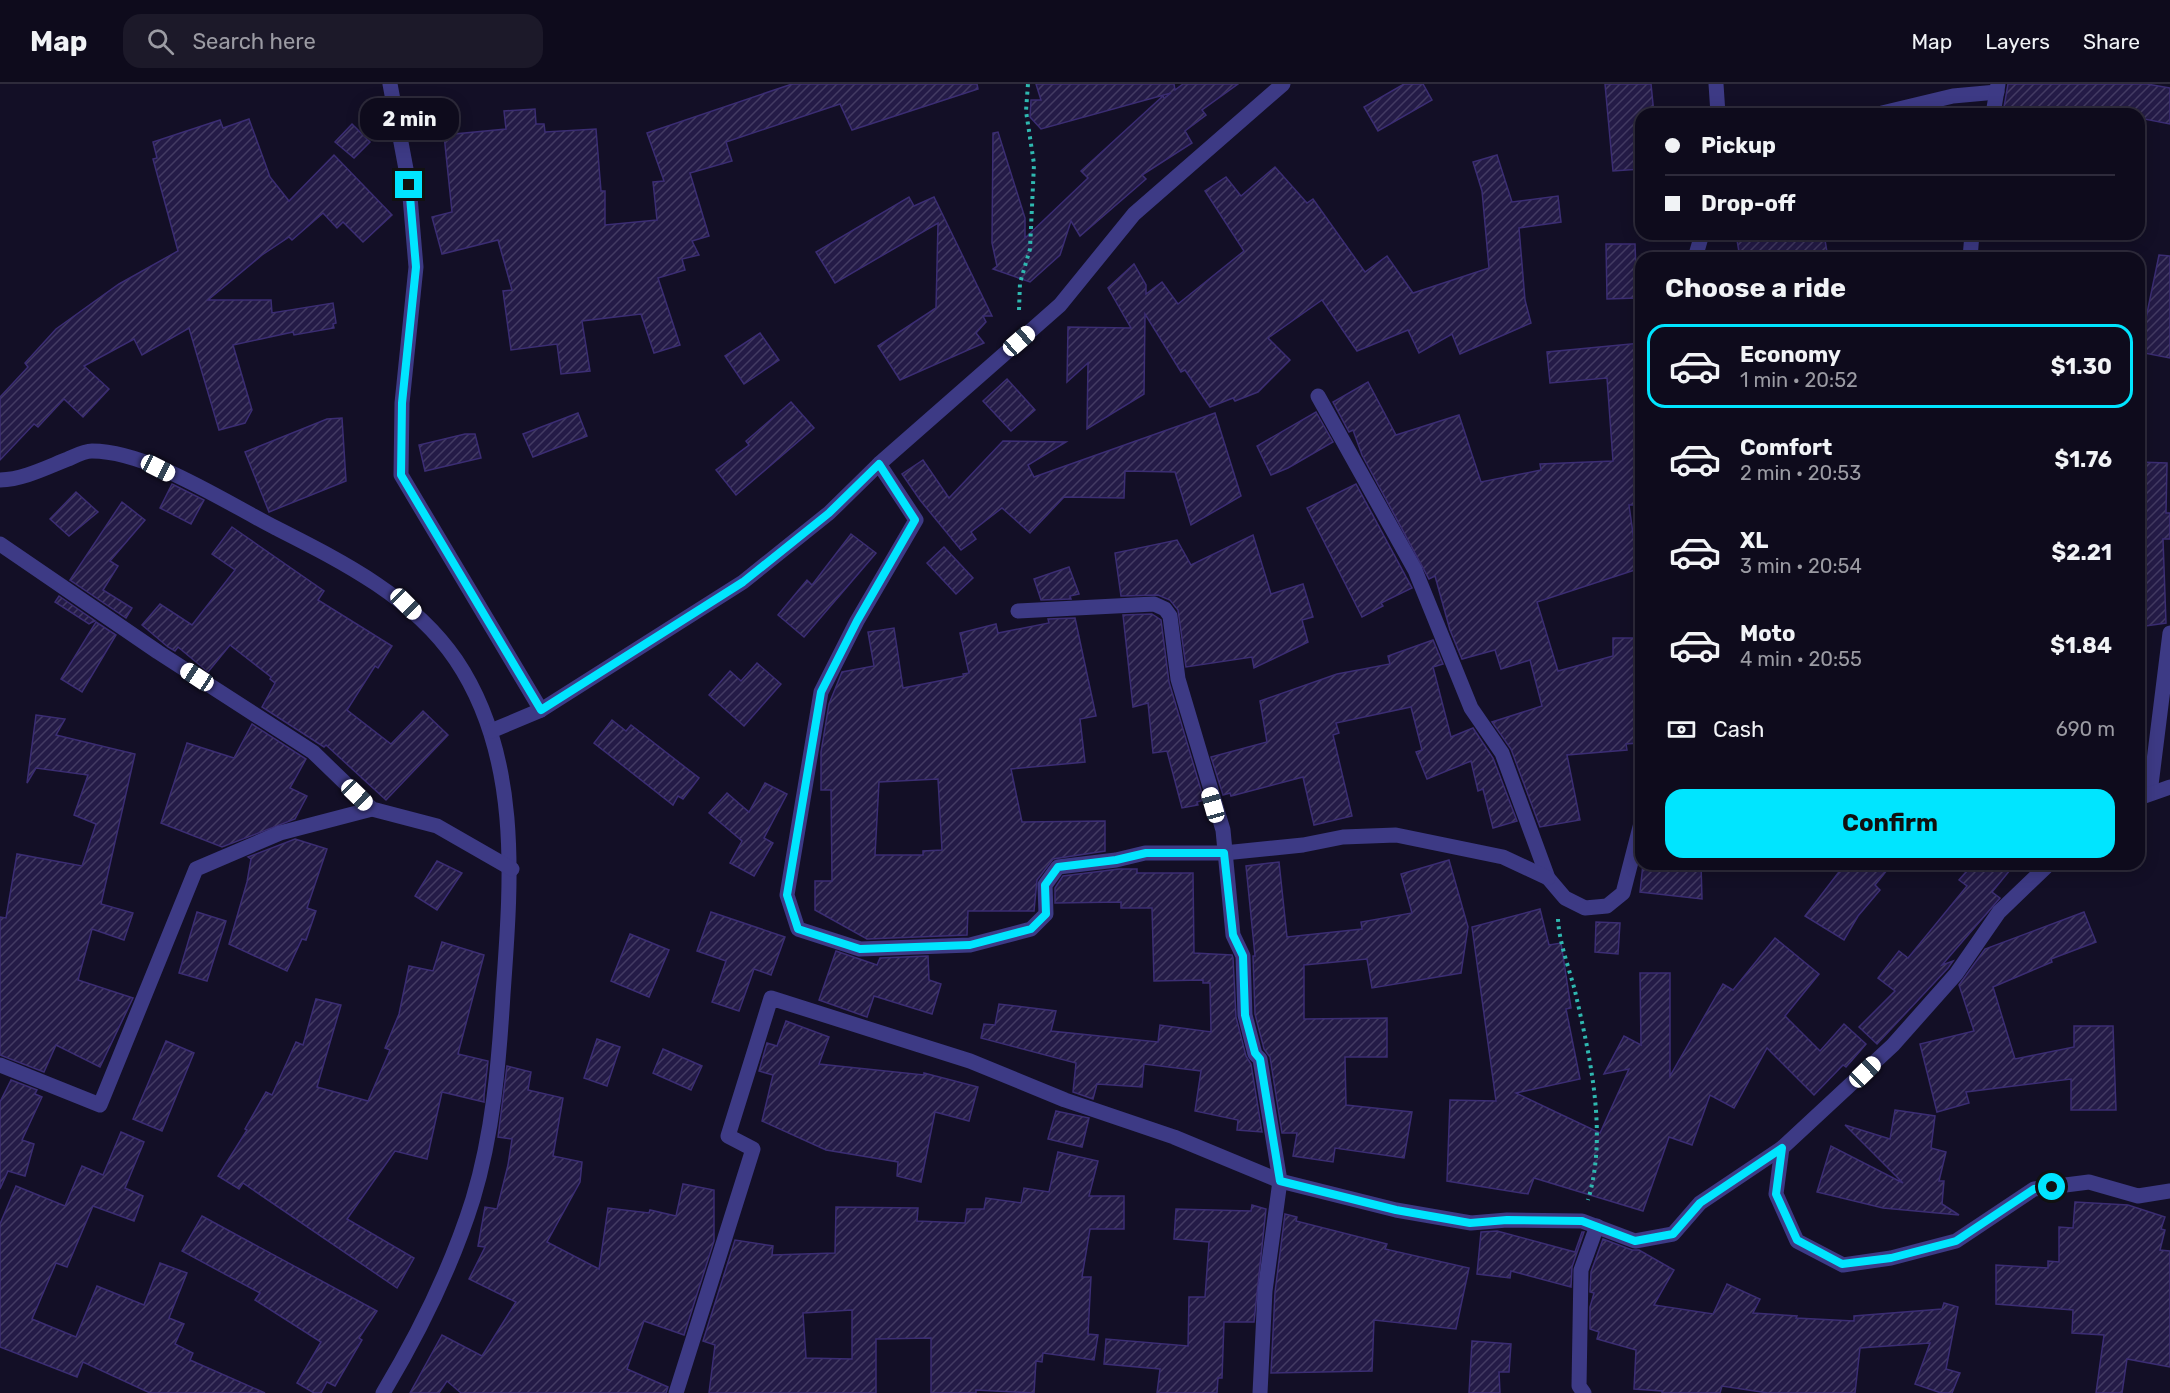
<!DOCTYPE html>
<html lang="en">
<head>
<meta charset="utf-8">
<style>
  body { margin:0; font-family:Rubik,sans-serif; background:#1c1929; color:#f1f3f6; height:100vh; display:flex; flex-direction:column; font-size:22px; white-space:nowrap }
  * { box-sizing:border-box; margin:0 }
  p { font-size:20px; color:#9b9ba3 }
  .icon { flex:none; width:33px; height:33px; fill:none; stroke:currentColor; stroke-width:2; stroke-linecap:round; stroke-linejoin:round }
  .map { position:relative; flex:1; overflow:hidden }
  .sheet { position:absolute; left:1635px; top:168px; width:510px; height:618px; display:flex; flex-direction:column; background:#0e0b1c; border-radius:18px; box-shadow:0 3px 15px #0003,0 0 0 2px #2e2b3b }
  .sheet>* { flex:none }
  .guide { position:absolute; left:1635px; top:24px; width:510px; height:132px; border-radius:18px; box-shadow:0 3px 15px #0003,0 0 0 2px #2e2b3b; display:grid; align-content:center; height:132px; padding:0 30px; background:#0e0b1c }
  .end { position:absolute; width:27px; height:27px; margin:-14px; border:8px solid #00e5ff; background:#111; box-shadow:0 0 0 3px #111 }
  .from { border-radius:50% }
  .bubble { position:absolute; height:42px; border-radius:18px; background:#0e0b1c; box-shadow:0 3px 15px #0003,0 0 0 2px #2e2b3b; font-size:20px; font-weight:700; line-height:42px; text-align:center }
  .car { position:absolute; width:18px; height:36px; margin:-18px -9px; border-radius:8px; box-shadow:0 0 4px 2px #0007; background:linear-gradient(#fff 24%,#345 0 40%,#fff 0 76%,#345 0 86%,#fff 0) }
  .guide b { display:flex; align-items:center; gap:21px; height:57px; font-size:22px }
  .guide b+b { border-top:2px solid #2e2b3b }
  .guide i { width:15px; height:15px; background:#f1f3f6 }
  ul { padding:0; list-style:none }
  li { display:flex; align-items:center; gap:18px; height:84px; margin:0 12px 9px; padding:0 18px; border:3px solid transparent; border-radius:18px }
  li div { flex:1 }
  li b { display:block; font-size:22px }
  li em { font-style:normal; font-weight:700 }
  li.current { border-color:#00e5ff }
  li>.icon { width:54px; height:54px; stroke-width:1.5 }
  h2 { padding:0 30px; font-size:27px; line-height:72px }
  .pay { display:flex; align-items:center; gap:15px; height:66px; padding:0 30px; font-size:22px }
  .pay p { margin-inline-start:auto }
  .action { display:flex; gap:12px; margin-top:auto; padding:12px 30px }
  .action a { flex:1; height:69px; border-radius:18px; background:#00e5ff; color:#111; font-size:24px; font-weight:700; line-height:69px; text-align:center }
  header { display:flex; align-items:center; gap:36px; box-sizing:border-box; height:84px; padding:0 30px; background:#0e0b1c; border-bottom:2px solid #2e2b3b }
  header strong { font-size:28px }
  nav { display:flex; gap:33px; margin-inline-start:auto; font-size:21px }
  .search { width:420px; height:54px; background:#1c1929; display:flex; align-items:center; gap:15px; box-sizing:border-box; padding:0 21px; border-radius:18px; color:#9b9ba3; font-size:22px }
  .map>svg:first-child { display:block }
  .building { fill:url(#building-hatch); stroke:#3b2d73; stroke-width:1.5; fill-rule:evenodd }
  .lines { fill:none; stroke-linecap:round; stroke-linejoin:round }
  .path { stroke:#2fb8b0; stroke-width:4; stroke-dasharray:3 4.5; stroke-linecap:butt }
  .street { stroke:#3d3a85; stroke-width:15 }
  .route { stroke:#00e5ff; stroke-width:8 }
</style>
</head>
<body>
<header>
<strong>Map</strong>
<div class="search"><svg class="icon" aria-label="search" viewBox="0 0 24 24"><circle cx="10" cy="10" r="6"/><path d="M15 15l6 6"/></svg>Search here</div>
<nav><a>Map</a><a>Layers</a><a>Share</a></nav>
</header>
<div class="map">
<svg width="2170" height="1309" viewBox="0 0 2170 1309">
  <defs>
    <pattern id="building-hatch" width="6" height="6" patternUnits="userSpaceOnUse" patternTransform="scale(1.5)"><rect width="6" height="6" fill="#241b47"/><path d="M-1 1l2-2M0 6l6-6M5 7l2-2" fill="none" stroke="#433b63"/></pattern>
  </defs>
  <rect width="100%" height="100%" fill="#130f26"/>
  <g class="building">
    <polygon points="792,0 977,0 978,5 852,46 840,20 726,58 732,77 690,89 709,152 692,157 699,171 682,175 685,186 658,194 680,261 654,269 641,230 582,237 590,287 561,290 557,260 511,266 503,207 512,206 498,156 442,170 432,133 452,128 444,51 506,45 504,27 535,25 536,40 544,40 545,48 596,45 601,107 605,107 605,141 657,136 653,98 664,97 647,49"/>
    <polygon points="1036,0 1174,0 1175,6 1183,0 1238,0 1202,26 1206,31 1185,47 1192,59 1142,91 1146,95 1080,152 1071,137 1060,171 1030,198 993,185 997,182 992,159 993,49 998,48 1025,134 1025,154 1088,94 1081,87 1163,12 1164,14 1171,9 1041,45 1030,33 1031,16 1041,16"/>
    <polygon points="1404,0 1423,0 1432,16 1378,47 1364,23"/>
    <polygon points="1605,0 1651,0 1654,30 1641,30 1641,85 1613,87"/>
    <polygon points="2008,0 2147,0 2170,4 2170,40 2139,34 2139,30 2098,30 2067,24 2004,23"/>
    <polygon points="249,35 270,93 289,117 334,71 392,131 363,158 343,138 337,144 323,129 292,156 289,153 262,171 208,216 271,216 272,229 333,219 336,239 333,240 334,244 294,251 293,248 233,261 252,326 245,339 219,346 189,244 142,271 134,255 84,282 109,305 83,333 64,315 38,343 34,340 0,376 0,313 28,283 25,279 56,245 119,200 178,167 153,75 157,74 153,58 220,36 223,44"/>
    <polygon points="352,40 370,58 354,74 335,58"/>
    <polygon points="1497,71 1512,118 1558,112 1561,138 1519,144 1525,216 1531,239 1460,270 1452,250 1419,269 1408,246 1357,267 1322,216 1268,254 1290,276 1258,308 1235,317 1233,314 1210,323 1185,286 1181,288 1145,230 1144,310 1087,345 1088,279 1067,298 1068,243 1131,244 1108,204 1134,180 1146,201 1146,210 1162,198 1178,220 1244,167 1205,107 1226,93 1241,112 1275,83 1307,119 1313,115 1365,188 1387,172 1413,209 1489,184 1482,107 1473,78"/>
    <polygon points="909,113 914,122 934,113 992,232 983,232 986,238 976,249 984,259 900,296 878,262 936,224 938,139 835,199 816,168"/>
    <polygon points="1736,150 1824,150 1828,174 1740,174"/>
    <polygon points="1606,160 1635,160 1637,214 1607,215"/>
    <polygon points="2159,171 2170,172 2170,274 2139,268"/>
    <polygon points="760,249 779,276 744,300 725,272"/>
    <polygon points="1641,259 1641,421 1629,421 1638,485 1537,518 1558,587 1613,572 1613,554 1636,554 1636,594 1641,594 1641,624 1635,624 1638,659 1626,660 1627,666 1567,671 1580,736 1540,743 1511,665 1492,638 1542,622 1530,576 1501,585 1495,566 1462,575 1450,546 1435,492 1429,495 1362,371 1353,346 1349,348 1333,318 1368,298 1396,351 1459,331 1481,398 1541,386 1540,380 1613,377 1607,294 1550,299 1547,268"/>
    <polygon points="1007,295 1035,326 1011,347 983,317"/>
    <polygon points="791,318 814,344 736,411 716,386 749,361 746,357"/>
    <polygon points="1316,328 1333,358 1288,384 1271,391 1257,362"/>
    <polygon points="578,329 587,352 533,373 523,350"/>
    <polygon points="1215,329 1241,412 1191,441 1175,388 1125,387 1124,414 1064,413 1030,449 1002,424 971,448 976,455 961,466 920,416 902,390 923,376 949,414 1003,357 1066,358 1028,381 1034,393"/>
    <polygon points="342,334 346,397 269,428 245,368 327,335"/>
    <polygon points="465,350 475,350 481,374 425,387 419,361"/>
    <polygon points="2139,378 2167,379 2166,429 2170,429 2170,455 2163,455 2166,539 2139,543"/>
    <polygon points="172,400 204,416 191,440 160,424"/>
    <polygon points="1356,400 1412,504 1381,519 1383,522 1362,533 1307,424"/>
    <polygon points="76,408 98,428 69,452 50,435"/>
    <polygon points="122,418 145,436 110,477 118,482 103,506 132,524 126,534 70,496"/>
    <polygon points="232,443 324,507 318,516 392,562 378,584 375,582 347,626 391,660 423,627 448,651 386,716 326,661 324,663 262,623 275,599 270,595 271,593 230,561 208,588 178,563 175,567 168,563 142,541 160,520 192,541 235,486 212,470"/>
    <polygon points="851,450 876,469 804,553 778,531 807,496 812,501"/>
    <polygon points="1253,451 1271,510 1303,500 1313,533 1302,536 1308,558 1254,584 1252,573 1186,583 1178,526 1170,516 1158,511 1121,512 1115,469 1177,456 1191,481"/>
    <polygon points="944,463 973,494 956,510 927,479"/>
    <polygon points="1069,483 1079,510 1070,512 1071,515 1041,516 1034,495"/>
    <polygon points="59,512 95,537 89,540 55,518"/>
    <polygon points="1152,530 1161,536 1169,598 1204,716 1197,718 1198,721 1182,724 1167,667 1153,669 1148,619 1133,623 1123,531"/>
    <path d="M 1075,534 L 1096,632 L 1080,635 L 1085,678 L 1011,685 L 1022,738 L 1105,737 L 1105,767 L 1053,775 L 1037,796 L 1034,827 L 968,827 L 967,851 L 867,855 L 815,826 L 815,797 L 832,797 L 831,706 L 821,706 L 821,668 L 829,620 L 842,588 L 874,582 L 868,548 L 894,544 L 903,604 L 964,592 L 963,590 L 969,589 L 960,549 L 996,540 L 998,549 L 1049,539 L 1048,535 ZM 938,695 L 942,766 L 923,767 L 923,771 L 875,771 L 879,698 Z"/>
    <polygon points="96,538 116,551 82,608 61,595"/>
    <polygon points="1433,556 1443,580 1433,583 1451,653 1473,644 1493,674 1517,737 1493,744 1483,705 1478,707 1471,677 1427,695 1416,668 1422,666 1411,623 1336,639 1339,649 1333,651 1352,732 1314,741 1303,693 1231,712 1230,709 1223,711 1211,673 1267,658 1260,617 1337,590 1390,580 1388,572"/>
    <polygon points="757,579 781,600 744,642 709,611 730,587 741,597"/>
    <polygon points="36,631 65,635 56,651 135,670 101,820 133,829 124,856 92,845 78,896 133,914 100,983 56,961 44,988 0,971 0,833 6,834 17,770 82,782 96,740 74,731 88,691 36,684 27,699"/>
    <polygon points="612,636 626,647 631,641 699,694 683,715 678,712 673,721 594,659"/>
    <polygon points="252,640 306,675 290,704 307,712 295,735 222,763 161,739 187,659 234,674"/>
    <polygon points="765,699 787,710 764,754 773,759 754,792 730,779 742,757 709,729 727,709 749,728"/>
    <polygon points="295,755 327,765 307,824 316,827 306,856 302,855 287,887 229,860 247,798 251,775 248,773"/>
    <polygon points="1449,776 1468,843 1461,889 1372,904 1367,875 1304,881 1304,935 1387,934 1387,973 1345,973 1346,1021 1412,1028 1404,1074 1335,1064 1333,1078 1293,1072 1297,1049 1282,1049 1270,973 1264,965 1255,930 1253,872 1255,872 1246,782 1279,778 1287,853 1362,845 1361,838 1412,829 1401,790"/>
    <polygon points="437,777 462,789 437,826 415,812"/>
    <polygon points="1643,780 1701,780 1702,815 1640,808"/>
    <polygon points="1845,780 1892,780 1875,801 1880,806 1858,832 1844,856 1805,832"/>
    <polygon points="1973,780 2015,780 1992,808 2000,814 1942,881 1953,877 1948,884 1877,960 1859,943 1895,907 1878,894 1899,867 1908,874 1967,802 1959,796"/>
    <polygon points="1119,785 1137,785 1137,789 1193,789 1194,869 1232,871 1233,874 1236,933 1246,972 1251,980 1262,1048 1237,1046 1238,1036 1195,1027 1201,987 1144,980 1142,1003 1097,1000 1093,1015 1073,1008 1076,979 981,954 984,940 995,941 999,920 1056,927 1051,947 1158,958 1160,941 1211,948 1210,899 1203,899 1203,896 1154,897 1152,824 1121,824 1121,818 1055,819 1055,804 1063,792"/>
    <polygon points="1540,825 1549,861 1561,859 1571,924 1566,925 1580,995 1516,1009 1600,1049 1629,985 1604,990 1624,952 1641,961 1640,889 1670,889 1670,992 1723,900 1733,906 1775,854 1819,890 1785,932 1820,967 1844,940 1866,960 1846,983 1843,981 1814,1011 1767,964 1734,1024 1710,1011 1692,1061 1669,1053 1643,1127 1534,1094 1528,1110 1447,1097 1450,1016 1496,1017 1472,843"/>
    <polygon points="197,828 226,837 207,897 179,889"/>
    <polygon points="711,828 785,853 771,891 754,885 739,927 712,918 726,877 697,867"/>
    <polygon points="2084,828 2096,858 2051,875 2052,878 1993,903 2015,975 2074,963 2074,942 2113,942 2116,1026 2071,1026 2071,995 1966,1008 1969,1019 1937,1028 1920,960 1974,947 1959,901 1985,865"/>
    <polygon points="1596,838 1620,839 1618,870 1595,868"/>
    <polygon points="630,850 669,866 649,913 611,897"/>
    <polygon points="442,858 484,871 458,970 488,977 484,1012 484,1018 442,1008 427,1075 395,1067 347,1135 414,1174 397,1204 243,1099 239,1105 218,1092 247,1046 245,1045 266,1008 272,1011 296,958 303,961 316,915 341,921 317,1003 368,1017 390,966 385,964 399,930 409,882 433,887"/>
    <polygon points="836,867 877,881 880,874 928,872 929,896 941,900 932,930 874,912 867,933 819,916"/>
    <polygon points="786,937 829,953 819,980 924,991 924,989 978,1003 969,1037 935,1028 921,1098 897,1092 898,1078 826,1066 762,1037 773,991 759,987 767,959 777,962"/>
    <polygon points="597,955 620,963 607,1002 584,994"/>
    <polygon points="166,957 194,969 162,1047 133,1035"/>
    <polygon points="663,965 702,982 691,1006 653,989"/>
    <polygon points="507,982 531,988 528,1006 563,1014 553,1072 582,1078 580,1098 547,1158 599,1185 608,1124 649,1129 650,1126 676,1132 683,1100 714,1106 714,1157 684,1251 644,1237 627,1285 668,1303 666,1309 461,1309 447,1297 439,1309 410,1309 442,1251 482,1272 516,1218 469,1195 485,1163 478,1162 485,1123 497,1125 508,1081 512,1055 498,1053"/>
    <polygon points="11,996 37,1006 35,1010 42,1013 22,1056 34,1060 25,1092 8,1087 0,1105 0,1018"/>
    <polygon points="1895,1026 1935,1032 1931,1064 1946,1068 1939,1097 1944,1097 1942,1120 1959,1131 1883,1124 1817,1108 1831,1062 1903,1099 1845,1041 1890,1055"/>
    <polygon points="1056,1027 1089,1034 1082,1063 1048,1055"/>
    <polygon points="121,1048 144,1058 125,1104 143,1112 134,1137 93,1122 67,1183 56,1179 32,1235 76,1253 97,1202 144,1221 160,1179 187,1189 169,1234 184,1240 175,1260 193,1269 190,1276 265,1309 150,1309 83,1278 77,1293 0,1263 0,1140 16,1102 65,1122 82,1082 103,1091"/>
    <path d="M 1058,1068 L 1098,1077 L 1089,1112 L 1124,1112 L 1124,1145 L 1090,1145 L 1082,1193 L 1091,1193 L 1088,1250 L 1098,1251 L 1094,1276 L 1043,1269 L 1042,1278 L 1036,1277 L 1034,1309 L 976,1306 L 976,1309 L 931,1309 L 931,1254 L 876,1255 L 876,1309 L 709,1309 L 715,1261 L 703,1257 L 735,1156 L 773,1162 L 772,1171 L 835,1169 L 836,1123 L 918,1124 L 917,1137 L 965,1139 L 967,1125 L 984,1125 L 986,1114 L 1021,1119 L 1024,1104 L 1049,1108 ZM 852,1226 L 852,1275 L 806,1274 L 803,1229 Z"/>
    <polygon points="2075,1118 2128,1121 2165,1133 2161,1145 2165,1146 2160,1166 2170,1167 2170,1283 2127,1275 2122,1309 2096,1309 2104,1251 2072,1249 2073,1226 1996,1220 1996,1181 2048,1184 2048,1177 2059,1178 2059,1143 2073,1144"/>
    <polygon points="1252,1121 1266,1125 1254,1238 1224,1238 1222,1294 1218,1294 1217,1309 1157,1309 1160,1285 1104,1280 1106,1255 1188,1262 1189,1213 1205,1213 1209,1158 1174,1155 1176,1125 1251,1127"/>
    <polygon points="1285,1130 1297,1133 1296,1137 1387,1160 1385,1165 1469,1184 1456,1245 1374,1236 1372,1287 1271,1289 1275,1208"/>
    <polygon points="202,1132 377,1227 359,1254 362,1256 335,1302 327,1298 321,1309 314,1309 297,1299 321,1258 255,1216 260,1209 182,1167"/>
    <polygon points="1497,1147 1575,1168 1582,1148 1584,1148 1572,1183 1571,1203 1511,1187 1510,1194 1477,1190 1481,1148"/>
    <polygon points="1603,1155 1632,1166 1639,1166 1674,1186 1654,1221 1713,1230 1727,1200 1760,1215 1753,1229 1797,1232 1796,1234 1854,1237 1854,1232 1942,1225 1944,1219 1958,1223 1946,1285 1960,1289 1952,1309 1941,1309 1915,1300 1930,1259 1860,1264 1855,1309 1768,1309 1722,1302 1720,1309 1662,1309 1662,1307 1634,1305 1636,1266 1597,1255 1599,1248 1590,1245 1590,1223 1594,1209 1590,1208 1591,1188"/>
    <polygon points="1472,1257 1511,1260 1509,1288 1499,1288 1500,1309 1469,1309"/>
  </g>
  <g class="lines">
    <g class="path">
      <polyline points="1019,226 1020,199 1030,165 1034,80 1026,27 1028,0"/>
      <path d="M 1558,835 C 1559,858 1569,884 1575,907 C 1590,973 1608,1050 1588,1116"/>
    </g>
    <g class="street">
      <polyline points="390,0 409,101 416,183 402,319 401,391 541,626"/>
      <polyline points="1716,0 1718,30"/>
      <polyline points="1882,29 1953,12 1997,8"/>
      <polyline points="1993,30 1998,0"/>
      <polyline points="1695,174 1702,150"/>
      <polyline points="1970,174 1972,150"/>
      <polyline points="1318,312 1415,486 1471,624 1502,669 1548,794 1565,814 1585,824 1607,822 1623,809 1641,739"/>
      <polyline points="879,380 916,436 857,537 821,608 787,811 798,845 860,865 970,861 1031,845 1046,830 1045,801 1058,783 1116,776 1145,769 1224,769 1303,761 1343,753 1396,751 1503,773 1548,794"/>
      <path d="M 0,396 C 24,395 45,384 68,375 C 75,372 84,367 92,367 C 148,367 225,418 276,444 C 343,478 413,513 456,576 C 522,674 511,799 503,910 C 499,978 493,1049 473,1115 C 452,1182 419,1249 383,1309"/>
      <polyline points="0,460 158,568 313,668 372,725 437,742 512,785"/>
      <polyline points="1018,527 1154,520 1165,525 1170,532 1178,595 1223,746 1233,851 1243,872 1245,931 1255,970 1260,975 1280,1097 1265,1207 1260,1309"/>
      <polyline points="491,647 541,626 743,498 829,429 879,380 1060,221 1134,130 1283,0"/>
      <polyline points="2150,709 2170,549"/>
      <polyline points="2139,714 2170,703"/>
      <polyline points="2049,780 1999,828 1956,890 1893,961 1782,1064 1776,1110 1797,1157 1843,1181 1891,1174 1956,1157 2034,1105 2089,1098 2138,1112 2170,1107"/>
      <polyline points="0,981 100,1021 196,785 280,749 372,725"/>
      <polyline points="676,1309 753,1065 728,1052 771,914 970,977 1065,1016 1174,1053 1280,1097 1396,1126 1471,1139 1507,1136 1582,1137 1635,1157 1673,1150 1700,1119 1782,1064"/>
      <polyline points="1584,1309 1579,1302 1581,1186 1597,1142"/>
    </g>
  </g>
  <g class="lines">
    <polyline class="route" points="409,101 416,183 402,319 401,391 541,626 743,498 829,429 879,380 915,436 857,537 821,608 787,811 798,845 860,865 970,861 1031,845 1046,830 1045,801 1058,783 1116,776 1146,769 1224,769 1233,851 1243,872 1245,931 1255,969 1260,975 1280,1097 1396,1126 1470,1139 1507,1136 1582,1137 1635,1157 1673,1150 1700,1119 1782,1064 1776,1110 1797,1156 1842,1180 1891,1174 1956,1157 2034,1105 2052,1103"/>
  </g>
</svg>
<i class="end from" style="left:2052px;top:1103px"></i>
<i class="end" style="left:409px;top:101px"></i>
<div class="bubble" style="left:360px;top:14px;width:99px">2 min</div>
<i class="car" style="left:1019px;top:257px;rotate:49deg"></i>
<i class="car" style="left:158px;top:384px;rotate:117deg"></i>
<i class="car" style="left:406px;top:520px;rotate:135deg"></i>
<i class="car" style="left:197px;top:593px;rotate:303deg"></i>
<i class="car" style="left:357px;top:711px;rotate:134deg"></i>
<i class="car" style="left:1213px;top:721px;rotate:344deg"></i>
<i class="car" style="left:1865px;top:988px;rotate:46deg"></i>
<div class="guide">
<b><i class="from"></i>Pickup</b>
<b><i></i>Drop-off</b>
</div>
<section class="sheet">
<h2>Choose a ride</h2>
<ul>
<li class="current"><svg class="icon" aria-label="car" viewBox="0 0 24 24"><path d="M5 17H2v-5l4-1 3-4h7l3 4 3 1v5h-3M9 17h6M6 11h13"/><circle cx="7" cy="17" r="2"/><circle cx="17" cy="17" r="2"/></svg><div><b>Economy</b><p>1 min · 20:52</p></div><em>$1.30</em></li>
<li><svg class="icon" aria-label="car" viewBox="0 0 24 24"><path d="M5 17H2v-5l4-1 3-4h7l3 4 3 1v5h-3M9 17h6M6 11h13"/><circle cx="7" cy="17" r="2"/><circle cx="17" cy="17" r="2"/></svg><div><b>Comfort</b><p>2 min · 20:53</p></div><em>$1.76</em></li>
<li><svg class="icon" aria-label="car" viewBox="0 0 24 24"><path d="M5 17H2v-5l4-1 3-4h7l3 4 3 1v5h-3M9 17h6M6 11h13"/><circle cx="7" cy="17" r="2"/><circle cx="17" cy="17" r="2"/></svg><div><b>XL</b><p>3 min · 20:54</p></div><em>$2.21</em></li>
<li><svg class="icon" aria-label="car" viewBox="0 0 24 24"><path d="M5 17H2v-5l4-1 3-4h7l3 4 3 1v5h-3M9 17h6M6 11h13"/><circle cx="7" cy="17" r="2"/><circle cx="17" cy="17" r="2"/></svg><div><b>Moto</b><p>4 min · 20:55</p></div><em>$1.84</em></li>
</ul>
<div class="pay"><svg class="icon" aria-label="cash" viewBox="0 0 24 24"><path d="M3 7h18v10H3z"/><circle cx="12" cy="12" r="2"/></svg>Cash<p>690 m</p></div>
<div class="action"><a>Confirm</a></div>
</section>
</div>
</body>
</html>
